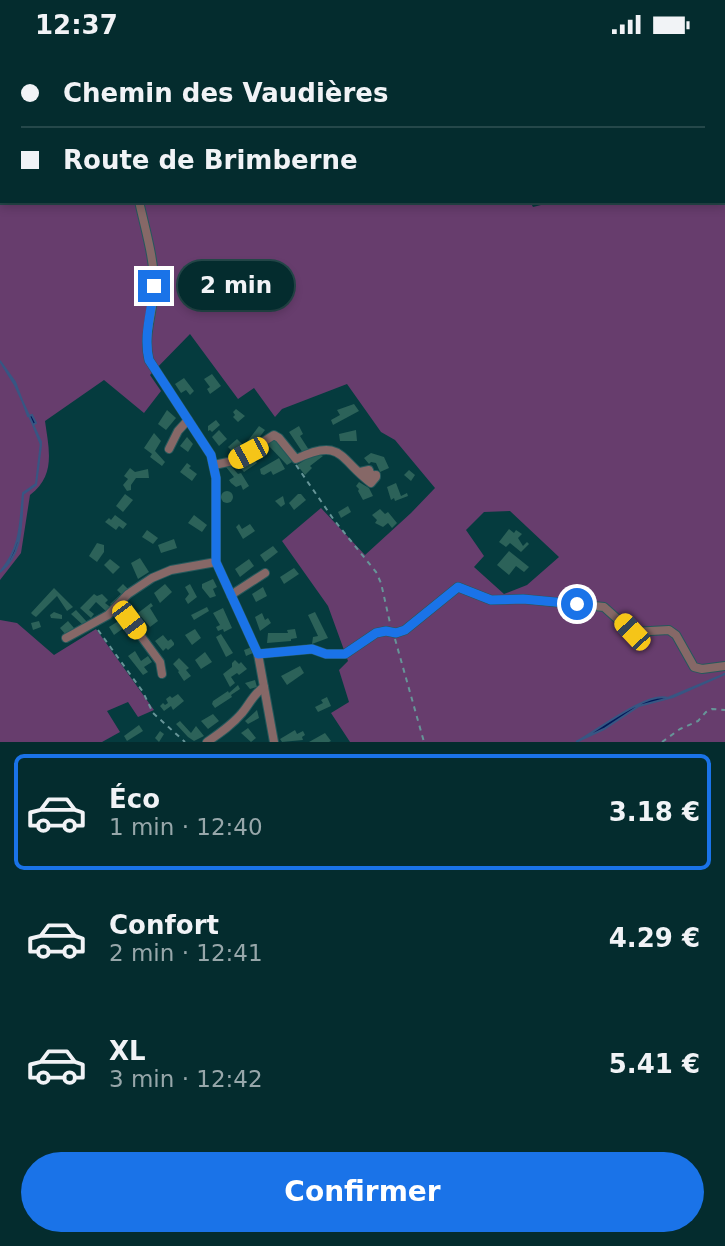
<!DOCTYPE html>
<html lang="fr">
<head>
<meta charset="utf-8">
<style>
  body { margin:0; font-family:"DejaVu Sans",sans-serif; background:#12383a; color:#f1f3f6; height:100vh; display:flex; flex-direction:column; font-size:26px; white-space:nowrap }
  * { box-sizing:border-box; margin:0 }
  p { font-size:23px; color:#97a7aa }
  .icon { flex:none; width:38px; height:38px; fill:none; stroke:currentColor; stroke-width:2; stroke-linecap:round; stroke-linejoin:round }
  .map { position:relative; height:693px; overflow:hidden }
  .drawer { display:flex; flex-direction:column; background:#042c2e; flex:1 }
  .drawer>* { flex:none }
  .top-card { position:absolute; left:0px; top:0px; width:726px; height:154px; box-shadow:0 4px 10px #0003,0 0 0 2px #25484a; display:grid; align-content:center; height:154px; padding:0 21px; background:#042c2e }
  .end { position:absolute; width:32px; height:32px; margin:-16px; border:9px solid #1a73e8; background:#fff; box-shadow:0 0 0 4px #fff }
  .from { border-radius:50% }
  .bubble { position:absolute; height:49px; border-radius:24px; background:#042c2e; box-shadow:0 4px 10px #0003,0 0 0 2px #25484a; font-size:23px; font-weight:700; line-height:49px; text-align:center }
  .car { position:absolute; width:21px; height:42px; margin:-21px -10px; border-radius:9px; box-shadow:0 0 5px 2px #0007; background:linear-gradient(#f5c518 24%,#345 0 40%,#f5c518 0 76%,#345 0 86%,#f5c518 0) }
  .top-card b { display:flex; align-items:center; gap:24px; height:66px; font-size:26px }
  .top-card b+b { border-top:2px solid #25484a }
  .top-card i { width:18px; height:18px; background:#f1f3f6 }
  ul { padding:12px 0 0; list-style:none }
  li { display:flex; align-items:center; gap:21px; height:116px; margin:0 14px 10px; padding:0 7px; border:4px solid transparent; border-radius:10px }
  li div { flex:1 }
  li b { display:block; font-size:26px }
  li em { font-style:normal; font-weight:700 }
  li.selected { border-color:#1a73e8 }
  li>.icon { width:63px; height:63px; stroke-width:1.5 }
  .cta { display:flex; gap:14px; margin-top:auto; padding:14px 21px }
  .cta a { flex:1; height:80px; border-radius:42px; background:#1a73e8; color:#fff; font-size:28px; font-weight:700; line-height:80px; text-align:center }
  .status { display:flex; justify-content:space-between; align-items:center; height:49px; padding:0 35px; background:#042c2e; direction:ltr }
  .status svg { height:19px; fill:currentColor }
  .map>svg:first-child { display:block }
  .green { fill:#673d6d; fill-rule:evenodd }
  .water { fill:#001b5a; stroke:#375683; stroke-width:2 }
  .building { fill:#2c6259 }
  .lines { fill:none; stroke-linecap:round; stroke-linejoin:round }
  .minor-casing { stroke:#25595c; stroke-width:10 }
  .path { stroke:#669598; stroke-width:2; stroke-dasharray:5 5; stroke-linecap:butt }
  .minor { stroke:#866867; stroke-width:8 }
  .route { stroke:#1a73e8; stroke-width:9 }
</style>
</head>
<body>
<div class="status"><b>12:37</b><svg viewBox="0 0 49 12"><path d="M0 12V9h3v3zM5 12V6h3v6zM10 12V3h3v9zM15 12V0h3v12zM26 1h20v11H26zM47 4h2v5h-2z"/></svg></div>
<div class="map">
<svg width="725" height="693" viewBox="0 0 725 693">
  <rect width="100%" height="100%" fill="#053b3e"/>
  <g class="green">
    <path d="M 0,0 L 607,0 L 2,2 L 2,152 L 530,152 L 533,158 L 557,152 L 724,152 L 725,69 L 725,693 L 350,693 L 331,664 L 349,653 L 339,621 L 348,612 L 328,557 L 282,492 L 321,459 L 365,506 L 411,464 L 435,439 L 395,391 L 381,383 L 347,335 L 282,360 L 275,368 L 254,339 L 238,350 L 190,285 L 150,326 L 161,342 L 144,364 L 104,331 L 45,372 C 49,401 56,426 30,446 L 21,504 L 0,531 ZM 510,462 L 559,508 L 527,536 L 504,545 L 474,518 L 484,507 L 466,481 L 484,463 Z"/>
    <polygon points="0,571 17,574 54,606 96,580 154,661 138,668 128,653 107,662 120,683 102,693 0,693"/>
  </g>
  <g class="water">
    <path d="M 0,312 L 15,333 L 28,367 L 32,366 L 36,374 L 33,376 L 41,396 L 36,436 L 23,445 C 21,472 24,505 0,523 C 21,499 20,475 23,444 L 36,435 L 41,393 L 15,336 Z"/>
    <path d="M 725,625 L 673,648 L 639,657 L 604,680 L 576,693 C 597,682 647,642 668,649 Z"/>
  </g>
  <g class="building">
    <polygon points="212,325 221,337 210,345 207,340 210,338 204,330"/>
    <polygon points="184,329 194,342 190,346 186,341 181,344 175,335"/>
    <polygon points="354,355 359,362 333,376 331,371 340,366 337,361"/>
    <polygon points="236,360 245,367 238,373 233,368 235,366 233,363"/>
    <polygon points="167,361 176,369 166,381 158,375"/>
    <polygon points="216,371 220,376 212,383 210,381 208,382 208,377"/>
    <polygon points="259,377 265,381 252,398 247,393"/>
    <polygon points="299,377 303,385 300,387 309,401 303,404 289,383"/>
    <polygon points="219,381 227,390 219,397 212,388"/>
    <polygon points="356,381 357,392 340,392 339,385"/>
    <polygon points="154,384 161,392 155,402 165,413 162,417 150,408 152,405 144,399"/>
    <polygon points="187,388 193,395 188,403 180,397"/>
    <polygon points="237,390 244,397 234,404 228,398"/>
    <polygon points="274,390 282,398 292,413 287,416 267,395"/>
    <polygon points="316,404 323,407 310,417 312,419 305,426 297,416"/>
    <polygon points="371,404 384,408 389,419 380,423 376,414 371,413 369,415 364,409"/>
    <polygon points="247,408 251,412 254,410 257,414 244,423 238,416"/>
    <polygon points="279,409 285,420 273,426 271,422 264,426 261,425 260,420"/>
    <polygon points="187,414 191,417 189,419 197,425 192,432 180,423"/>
    <polygon points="230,416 238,425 241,424 249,437 243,441 241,436 236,438 231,434 229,431 234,428 226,418"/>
    <polygon points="130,419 135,423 148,420 149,429 136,429 131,436 131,441 127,442 123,436 128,430 124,427"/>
    <polygon points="409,421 415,426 411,432 404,426"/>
    <polygon points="359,433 369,439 373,447 363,451 358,442 359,440 356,437"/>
    <polygon points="396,434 401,447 407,444 408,447 395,452 394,449 391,451 387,438"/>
    <circle cx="227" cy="448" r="6"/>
    <polygon points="125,445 133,451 123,463 116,457"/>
    <polygon points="298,445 301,445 306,451 294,461 289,454"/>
    <polygon points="283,447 285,455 281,458 275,452"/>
    <polygon points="348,457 351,463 341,469 338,463"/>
    <polygon points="380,460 385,465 388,463 397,474 392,479 388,474 383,478 375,474 377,471 372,466"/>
    <polygon points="115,466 127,475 123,480 119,477 116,481 105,473 109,469 111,471"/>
    <polygon points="194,466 207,476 202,483 188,474"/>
    <polygon points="239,475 242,480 250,475 255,482 243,490 236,478"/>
    <polygon points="509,480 514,484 516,481 522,485 518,489 523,497 527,493 529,495 521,503 510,494 506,498 499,493"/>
    <polygon points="147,481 158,489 153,495 142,488"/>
    <polygon points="174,490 177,499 161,504 158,496"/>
    <polygon points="97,494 104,496 104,503 97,513 89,507"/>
    <polygon points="273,497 278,503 265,513 260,506"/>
    <polygon points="509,502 529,518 524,523 516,517 509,526 497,516"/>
    <polygon points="140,509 149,523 138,530 131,514"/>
    <polygon points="110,510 120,518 113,525 104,516"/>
    <polygon points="249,510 254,517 240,528 235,520"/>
    <polygon points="294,519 299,525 284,535 280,528"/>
    <polygon points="213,530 217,538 213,540 216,547 210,549 202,539 202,535"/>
    <polygon points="123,535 130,542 114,558 110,555 121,545 117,541"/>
    <polygon points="165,535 172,543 160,554 154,544"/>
    <polygon points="190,535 197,548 188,555 185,550 189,545 185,538"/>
    <polygon points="263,538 267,547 256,553 252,545"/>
    <polygon points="54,539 73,558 67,562 57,547 36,568 33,566 31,564"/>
    <polygon points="94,545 97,547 102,545 108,551 105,554 113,560 108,564 96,553 89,561 94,565 91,569 80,559"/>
    <polygon points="151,554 153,557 150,559 158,572 150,578 138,564"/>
    <polygon points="207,558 209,562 194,571 191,566"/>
    <polygon points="223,559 232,579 224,583 223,580 218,582 216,578 220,576 213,564"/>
    <polygon points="76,561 87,573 84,577 71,565"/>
    <polygon points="54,563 62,566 62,570 51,569 50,566"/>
    <polygon points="315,563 328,589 312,595 313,588 318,587 308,566"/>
    <polygon points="262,564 265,571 268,569 271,574 260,582 255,568"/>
    <polygon points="120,571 125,578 114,586 109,578"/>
    <polygon points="39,572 41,578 33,581 31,574"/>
    <polygon points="68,572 74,579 66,586 60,579"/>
    <polygon points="195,580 201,589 192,596 185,586"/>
    <polygon points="295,580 297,589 291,590 291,592 267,594 268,584 288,584 287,581"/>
    <polygon points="221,585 233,604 226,608 216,588"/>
    <polygon points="163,586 168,592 171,590 174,594 174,596 168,601 166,599 163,602 155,592"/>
    <polygon points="252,598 253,604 246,607 244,601"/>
    <polygon points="135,602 141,612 148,607 152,613 144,618 148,623 143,626 128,607"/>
    <polygon points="205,603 212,613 201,620 195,611"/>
    <polygon points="179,609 189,619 186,621 191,627 184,632 178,623 179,622 173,615"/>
    <polygon points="235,611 239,615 241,613 247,620 239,626 237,624 231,628 235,634 230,638 223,625 232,618 232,614"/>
    <polygon points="300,617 304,624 287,636 281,627"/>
    <polygon points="255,631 257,638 250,640 245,634"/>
    <polygon points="238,636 240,640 231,646 232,648 215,659 212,655 213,652 228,642 229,644"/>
    <polygon points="178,645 184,652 173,661 171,657 164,662 160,657 163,654 165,656 168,654 166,650 170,647 172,649"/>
    <polygon points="327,648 331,657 318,663 315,658 323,654 321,651"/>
    <polygon points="257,661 259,669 248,675 245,672"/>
    <polygon points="213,665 219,672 208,680 201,672"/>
    <polygon points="180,672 191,684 196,677 204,687 194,692 188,688 176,675"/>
    <polygon points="139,676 143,682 127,692 124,687"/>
    <polygon points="248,679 256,689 251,693 241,684"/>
    <polygon points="295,681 297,685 303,682 305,686 302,688 303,691 282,693 280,690"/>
    <polygon points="160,682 164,685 159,693 155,689"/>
    <polygon points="325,684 331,692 329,693 309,693"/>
  </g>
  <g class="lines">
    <defs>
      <g id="minor">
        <polyline points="90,0 91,2"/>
        <polyline points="538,0 540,2"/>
        <path d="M 139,152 C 145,180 155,211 154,240 C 153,265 143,286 149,311 L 211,406 L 216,429 L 216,513 L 258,605 L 274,693"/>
        <polyline points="169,400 178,382 188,371"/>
        <path d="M 214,416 L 233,412 L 274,386 L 279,389 L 296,410 C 342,388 339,410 371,434 L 376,428 L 376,426 L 371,427 L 369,421 L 360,423"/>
        <polyline points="231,546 265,524"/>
        <polyline points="118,556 160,613 162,625"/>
        <polyline points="66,589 108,566 128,545 152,529 171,521 216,513"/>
        <polyline points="258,605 312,600 326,605 345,605 376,584 386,582 396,584 405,581 458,538 491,551 523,550 604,558 632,583 669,581 676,586 694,618 702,620 725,617"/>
        <path d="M 207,693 C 220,684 232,676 242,664 C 249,656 254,644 264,638"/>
      </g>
    </defs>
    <use href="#minor" class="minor-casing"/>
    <g class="path">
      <polyline points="724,73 725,72"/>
      <polyline points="296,416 334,471 376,523 381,534 390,574"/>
      <polyline points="98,581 143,643 153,664 185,693"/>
      <polyline points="395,590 424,693"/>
      <polyline points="662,693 680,680 698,672 706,663 712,660 725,661"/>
    </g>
    <use href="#minor" class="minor"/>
  </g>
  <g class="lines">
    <path class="route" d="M 154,237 C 152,262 143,286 149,311 L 211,406 L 216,429 L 216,513 L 258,605 L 312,600 L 326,605 L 345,605 L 376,584 L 386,582 L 396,584 L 405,581 L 458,538 L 491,551 L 523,550 L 577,555"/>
  </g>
</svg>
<i class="end from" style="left:577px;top:555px"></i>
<i class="end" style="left:154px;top:237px"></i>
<div class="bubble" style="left:178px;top:212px;width:116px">2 min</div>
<i class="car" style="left:248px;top:404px;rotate:242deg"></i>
<i class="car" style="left:129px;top:571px;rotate:143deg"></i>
<i class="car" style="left:632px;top:583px;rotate:317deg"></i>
<div class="top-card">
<b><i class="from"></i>Chemin des Vaudières</b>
<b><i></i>Route de Brimberne</b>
</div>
</div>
<section class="drawer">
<ul>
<li class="selected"><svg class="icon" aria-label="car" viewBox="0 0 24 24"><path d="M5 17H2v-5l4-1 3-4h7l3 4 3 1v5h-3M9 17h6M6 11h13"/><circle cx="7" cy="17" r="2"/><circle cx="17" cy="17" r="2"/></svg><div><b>Éco</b><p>1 min · 12:40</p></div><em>3.18 €</em></li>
<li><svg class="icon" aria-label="car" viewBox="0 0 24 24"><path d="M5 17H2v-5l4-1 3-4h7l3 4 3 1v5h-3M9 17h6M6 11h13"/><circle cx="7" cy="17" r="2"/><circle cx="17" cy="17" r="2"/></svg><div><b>Confort</b><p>2 min · 12:41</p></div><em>4.29 €</em></li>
<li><svg class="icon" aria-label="car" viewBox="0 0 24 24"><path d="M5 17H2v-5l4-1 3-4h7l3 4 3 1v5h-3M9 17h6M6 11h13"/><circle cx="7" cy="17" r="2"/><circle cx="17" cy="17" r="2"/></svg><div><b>XL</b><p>3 min · 12:42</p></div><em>5.41 €</em></li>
</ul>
<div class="cta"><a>Confirmer</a></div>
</section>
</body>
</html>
